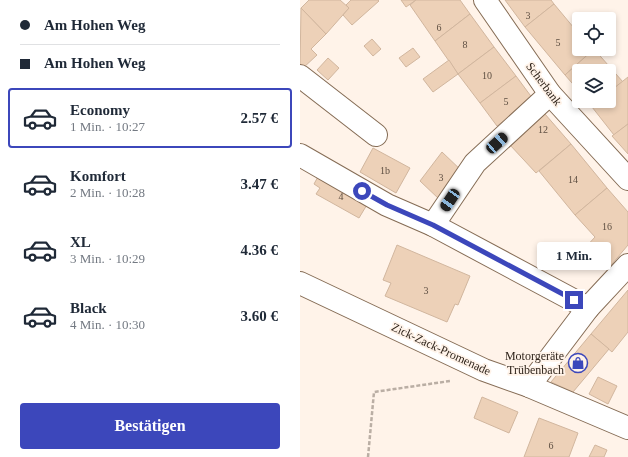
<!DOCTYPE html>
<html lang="de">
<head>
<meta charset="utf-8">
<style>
  body { margin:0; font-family:"Times New Roman",serif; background:#f2f2f3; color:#1f2937; height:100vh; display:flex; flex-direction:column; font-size:15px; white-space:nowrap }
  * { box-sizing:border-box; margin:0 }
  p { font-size:13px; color:#747a83 }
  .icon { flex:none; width:22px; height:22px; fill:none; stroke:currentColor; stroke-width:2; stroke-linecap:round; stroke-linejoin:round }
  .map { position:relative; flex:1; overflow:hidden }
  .drawer { display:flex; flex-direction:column; background:#fff; width:300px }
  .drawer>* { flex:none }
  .hud { display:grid; align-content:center; height:88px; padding:0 20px; background:#fff }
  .fabs { position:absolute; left:272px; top:12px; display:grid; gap:8px }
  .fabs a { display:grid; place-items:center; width:44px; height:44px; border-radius:4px; background:#fff; box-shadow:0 2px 6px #0003; font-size:20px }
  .end { position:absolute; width:18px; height:18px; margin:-9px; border:5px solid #3c47bb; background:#fff; box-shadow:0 0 0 2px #fff }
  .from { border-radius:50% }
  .bubble { position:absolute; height:28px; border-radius:4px; background:#fff; box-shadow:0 2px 6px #0003; font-size:13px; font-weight:600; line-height:28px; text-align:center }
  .car { position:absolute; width:12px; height:24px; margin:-12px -6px; border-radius:5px; box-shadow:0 0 3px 1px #0007; background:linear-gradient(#222 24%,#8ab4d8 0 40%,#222 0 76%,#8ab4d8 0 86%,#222 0) }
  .hud b { display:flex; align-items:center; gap:14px; height:38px; font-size:15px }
  .hud b+b { border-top:1px solid #e0e1e3 }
  .hud i { width:10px; height:10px; background:#1f2937 }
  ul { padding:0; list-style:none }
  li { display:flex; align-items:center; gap:12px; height:60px; margin:0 8px 6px; padding:0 12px; border:2px solid transparent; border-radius:4px }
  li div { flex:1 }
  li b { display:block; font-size:15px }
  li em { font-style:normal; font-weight:600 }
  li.on { border-color:#3c47bb }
  li>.icon { width:36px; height:36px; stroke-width:1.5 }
  .cta { display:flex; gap:8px; margin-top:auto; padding:8px 20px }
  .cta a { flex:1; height:46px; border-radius:4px; background:#3c47bb; color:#fff; font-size:16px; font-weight:600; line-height:46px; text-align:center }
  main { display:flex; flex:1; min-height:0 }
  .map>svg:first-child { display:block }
  .building { fill:#edd1b8; stroke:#d1b69e }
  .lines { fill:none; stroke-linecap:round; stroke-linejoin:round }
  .minor-casing { stroke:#856c55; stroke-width:24 }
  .path { stroke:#baaea4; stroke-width:2.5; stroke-dasharray:4 2; stroke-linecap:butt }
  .minor { stroke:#fff; stroke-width:22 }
  .route { stroke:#3c47bb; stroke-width:5 }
  .labels { text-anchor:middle; stroke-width:3.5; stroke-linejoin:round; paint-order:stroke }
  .number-label { font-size:10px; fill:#5e4f42 }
  .street-label { font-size:12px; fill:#2f241b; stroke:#fff3e9 }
  .poi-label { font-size:12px; fill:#2f241b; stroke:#fff3e9; text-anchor:end }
</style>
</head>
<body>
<main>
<section class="drawer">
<div class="hud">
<b><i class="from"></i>Am Hohen Weg</b>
<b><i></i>Am Hohen Weg</b>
</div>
<ul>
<li class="on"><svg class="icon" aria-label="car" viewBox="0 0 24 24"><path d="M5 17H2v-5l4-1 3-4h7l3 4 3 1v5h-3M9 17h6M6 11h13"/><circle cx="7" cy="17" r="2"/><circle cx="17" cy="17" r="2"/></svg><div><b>Economy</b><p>1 Min. · 10:27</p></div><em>2.57 €</em></li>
<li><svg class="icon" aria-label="car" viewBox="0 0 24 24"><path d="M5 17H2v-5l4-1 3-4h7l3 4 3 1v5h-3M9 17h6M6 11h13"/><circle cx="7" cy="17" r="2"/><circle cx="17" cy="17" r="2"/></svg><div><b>Komfort</b><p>2 Min. · 10:28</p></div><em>3.47 €</em></li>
<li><svg class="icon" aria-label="car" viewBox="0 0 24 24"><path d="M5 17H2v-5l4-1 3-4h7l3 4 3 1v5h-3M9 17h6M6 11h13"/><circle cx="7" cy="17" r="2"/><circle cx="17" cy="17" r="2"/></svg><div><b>XL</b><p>3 Min. · 10:29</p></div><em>4.36 €</em></li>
<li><svg class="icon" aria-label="car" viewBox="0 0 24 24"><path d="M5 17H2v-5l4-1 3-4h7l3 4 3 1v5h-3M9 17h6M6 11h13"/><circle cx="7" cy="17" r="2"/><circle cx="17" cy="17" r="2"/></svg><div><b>Black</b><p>4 Min. · 10:30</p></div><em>3.60 €</em></li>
</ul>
<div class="cta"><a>Bestätigen</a></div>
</section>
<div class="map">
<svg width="328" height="457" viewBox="0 0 328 457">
  <rect width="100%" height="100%" fill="#fff3e9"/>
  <g class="building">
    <polygon points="9,0 40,0 49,8 26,34 1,8"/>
    <polygon points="51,0 78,0 79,1 52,25 43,15 49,8 46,5"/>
    <polygon points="101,0 116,0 106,7"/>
    <polygon points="116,0 160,0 170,14 135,41 110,5"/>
    <polygon points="205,0 251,0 254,4 225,27"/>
    <polygon points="254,4 279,34 279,49 291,49 293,50 265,75 225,27"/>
    <polygon points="1,8 26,34 11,49 17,55 2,69 0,67"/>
    <polygon points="170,14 194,47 158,74 135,41"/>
    <polygon points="72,39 81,49 73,56 64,46"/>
    <polygon points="194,47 216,76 180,103 158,74"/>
    <polygon points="113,48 120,57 106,67 99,58"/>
    <polygon points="294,49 323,82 309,92 309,71 279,71 279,91 265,75"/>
    <polygon points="28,58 39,68 28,80 17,70"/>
    <polygon points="149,60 158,74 133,92 123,79"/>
    <polygon points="216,76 233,99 197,126 180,103"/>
    <polygon points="328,77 328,124 314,135 292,107 298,101 309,101 309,92"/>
    <polygon points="245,114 271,144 236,173 210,145"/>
    <polygon points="328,124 328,154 312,136"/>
    <polygon points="271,144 307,188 275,215 239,171"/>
    <polygon points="73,148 110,168 96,193 60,172"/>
    <polygon points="142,152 164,173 139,199 120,181"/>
    <polygon points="20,173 68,203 59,218 16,194 20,188 14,184"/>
    <polygon points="307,188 328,212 328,245 307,270 284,249 295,237 275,215"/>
    <polygon points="97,245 170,276 158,305 155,304 147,322 85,296 91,283 83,280"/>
    <polygon points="328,290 328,332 312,352 291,334"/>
    <polygon points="291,334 309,349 273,392 251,382"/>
    <polygon points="298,377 317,386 308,404 289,394"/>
    <polygon points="182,397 218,412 209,433 174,418"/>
    <polygon points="239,418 278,433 269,457 224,457"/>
    <polygon points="295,445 307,450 304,457 289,457"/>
  </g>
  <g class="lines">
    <defs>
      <g id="minor">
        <polyline points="185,0 250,94 328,179"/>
        <polyline points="0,76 76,135"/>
        <polyline points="0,155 87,205 133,225 288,308"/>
        <polyline points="133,225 175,163 250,94"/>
        <polyline points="0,283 184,370 229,386 328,428"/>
        <polyline points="229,386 288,308 328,265"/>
      </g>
    </defs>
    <use href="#minor" class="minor-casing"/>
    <polyline class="path" points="68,457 74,392 150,381"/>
    <use href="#minor" class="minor"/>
  </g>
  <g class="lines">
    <polyline class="route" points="62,191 87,205 133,225 274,300"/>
  </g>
  <defs>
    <symbol id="shop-ring" viewBox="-11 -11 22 22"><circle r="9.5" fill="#fff3e9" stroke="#3c47bb" stroke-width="1.5"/><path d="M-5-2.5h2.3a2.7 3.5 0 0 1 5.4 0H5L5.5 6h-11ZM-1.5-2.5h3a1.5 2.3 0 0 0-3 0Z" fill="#3c47bb"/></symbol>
  </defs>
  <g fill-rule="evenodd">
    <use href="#shop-ring" x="267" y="352" width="22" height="22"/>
  </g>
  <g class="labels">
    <g class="number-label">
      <text x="228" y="19">3</text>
      <text x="139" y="31">6</text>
      <text x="258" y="46">5</text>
      <text x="165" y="48">8</text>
      <text x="187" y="79">10</text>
      <text x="206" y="105">5</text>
      <text x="243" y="133">12</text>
      <text x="85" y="174">1b</text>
      <text x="141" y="181">3</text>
      <text x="273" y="183">14</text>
      <text x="41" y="200">4</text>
      <text x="307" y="230">16</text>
      <text x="126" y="294">3</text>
      <text x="251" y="449">6</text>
    </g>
    <g class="street-label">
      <text transform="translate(244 84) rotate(53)" y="4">Scherbank</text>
      <text transform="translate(141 349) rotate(25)" y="4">Zick-Zack-Promenade</text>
    </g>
    <g class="poi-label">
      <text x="264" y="360">Motorgeräte<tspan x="264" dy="14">Trübenbach</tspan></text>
    </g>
  </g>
</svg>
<div class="fabs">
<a><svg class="icon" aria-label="locate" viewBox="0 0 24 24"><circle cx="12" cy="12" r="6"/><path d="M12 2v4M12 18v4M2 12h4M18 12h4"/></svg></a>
<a><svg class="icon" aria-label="layers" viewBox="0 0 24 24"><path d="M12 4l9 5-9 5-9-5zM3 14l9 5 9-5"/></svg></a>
</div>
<i class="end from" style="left:62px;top:191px"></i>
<i class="end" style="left:274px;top:300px"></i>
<div class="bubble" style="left:237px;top:242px;width:74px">1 Min.</div>
<i class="car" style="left:197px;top:143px;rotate:48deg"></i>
<i class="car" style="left:150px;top:200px;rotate:214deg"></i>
</div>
</main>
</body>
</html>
